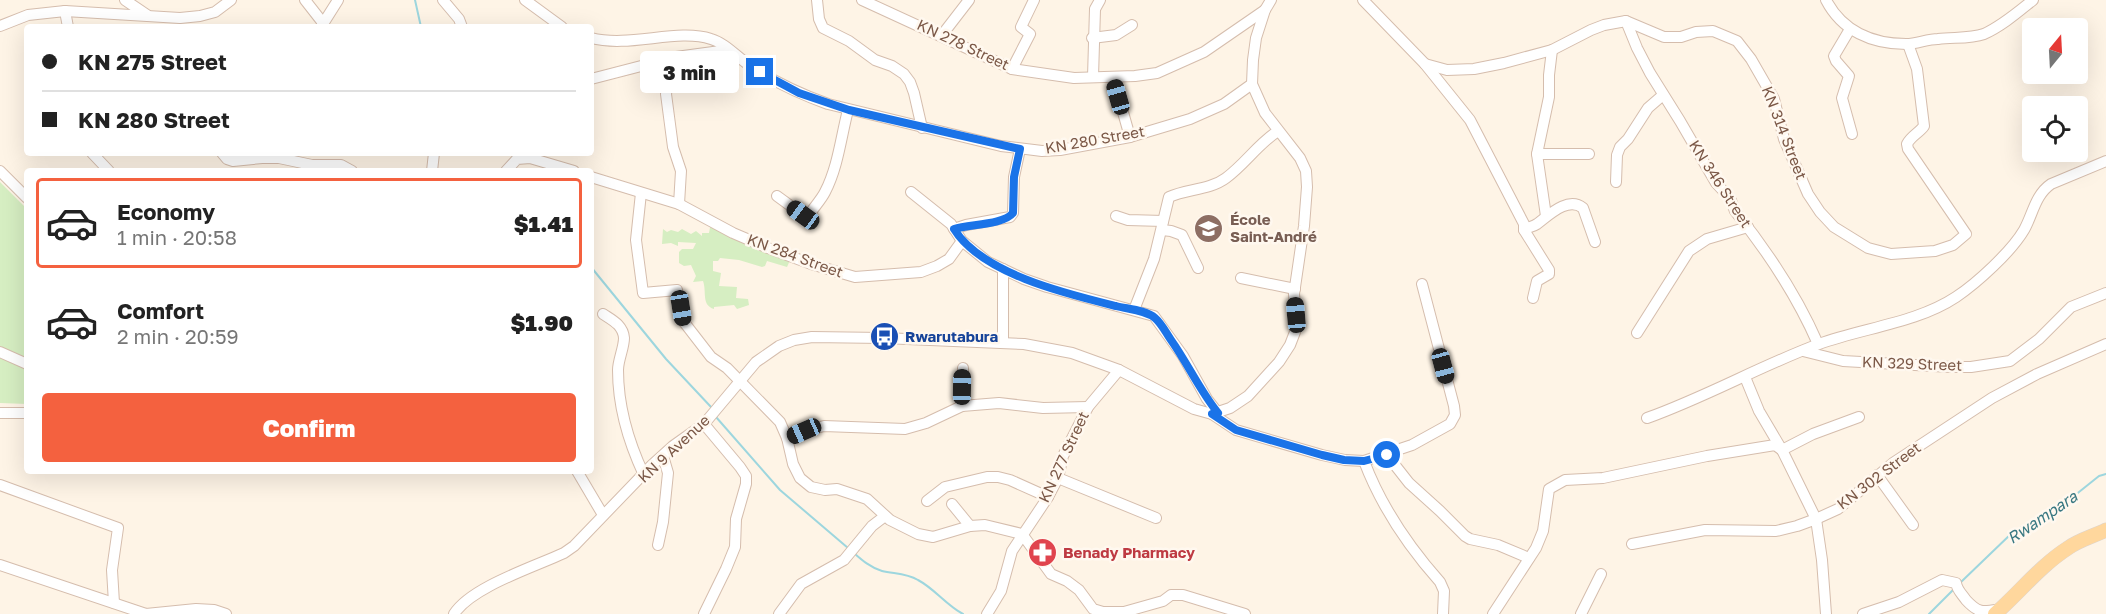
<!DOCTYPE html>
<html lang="en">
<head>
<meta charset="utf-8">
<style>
  body { margin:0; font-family:"Golos Text",sans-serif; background:#f6f6f6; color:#222; height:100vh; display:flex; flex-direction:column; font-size:22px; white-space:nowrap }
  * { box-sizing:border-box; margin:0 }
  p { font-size:20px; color:#767676 }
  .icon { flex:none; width:33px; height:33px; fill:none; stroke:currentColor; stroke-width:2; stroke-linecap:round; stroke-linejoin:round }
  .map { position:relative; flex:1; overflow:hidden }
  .sheet { position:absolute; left:24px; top:168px; width:570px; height:306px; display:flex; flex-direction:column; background:#fff; border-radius:6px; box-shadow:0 6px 24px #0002 }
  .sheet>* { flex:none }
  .hud { position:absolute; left:24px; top:24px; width:570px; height:132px; border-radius:6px; box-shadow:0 6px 24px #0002; display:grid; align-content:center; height:132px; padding:0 18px; background:#fff }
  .needle { width:39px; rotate:18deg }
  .controls { position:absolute; left:2022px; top:18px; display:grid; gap:12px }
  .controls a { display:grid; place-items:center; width:66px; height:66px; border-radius:6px; background:#fff; box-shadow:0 6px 24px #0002; font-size:30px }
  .end { position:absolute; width:27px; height:27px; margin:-14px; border:8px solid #1a73e8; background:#fff; box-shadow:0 0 0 3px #fff }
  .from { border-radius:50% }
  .bubble { position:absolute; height:42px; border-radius:6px; background:#fff; box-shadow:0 6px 24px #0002; font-size:20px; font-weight:800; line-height:42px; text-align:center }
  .car { position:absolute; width:18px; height:36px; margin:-18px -9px; border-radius:8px; box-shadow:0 0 4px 2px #0007; background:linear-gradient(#222 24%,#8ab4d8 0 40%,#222 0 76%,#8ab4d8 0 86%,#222 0) }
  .hud b { display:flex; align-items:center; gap:21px; height:57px; font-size:22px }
  .hud b+b { border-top:2px solid #e0e0e0 }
  .hud i { width:15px; height:15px; background:#222 }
  ul { padding:10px 0 0; list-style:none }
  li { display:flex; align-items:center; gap:18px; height:90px; margin:0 12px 9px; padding:0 6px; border:3px solid transparent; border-radius:6px }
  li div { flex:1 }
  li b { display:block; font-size:22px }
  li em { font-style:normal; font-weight:800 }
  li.active { border-color:#f4613f }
  li>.icon { width:54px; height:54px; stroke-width:1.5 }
  .cta { display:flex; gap:12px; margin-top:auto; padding:12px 18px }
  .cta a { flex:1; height:69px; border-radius:6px; background:#f4613f; color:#fff; font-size:24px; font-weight:800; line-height:69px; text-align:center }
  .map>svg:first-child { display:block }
  .green { fill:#d6eec2 }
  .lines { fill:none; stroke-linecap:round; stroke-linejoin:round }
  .stream { stroke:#9dd6de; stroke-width:2 }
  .minor-casing { stroke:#d5bdad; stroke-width:12 }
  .major-casing { stroke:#ddd4cf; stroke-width:15 }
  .minor { stroke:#fff; stroke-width:10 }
  .major { stroke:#ffd79d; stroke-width:14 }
  .route { stroke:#1a73e8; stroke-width:8 }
  .labels { text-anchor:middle; stroke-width:5; stroke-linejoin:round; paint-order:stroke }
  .street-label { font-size:15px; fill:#7b5847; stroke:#fff8ef }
  .education-label { font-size:15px; font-weight:bold; fill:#785e54; stroke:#fff8ef; text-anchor:start }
  .transit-label { font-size:15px; font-weight:bold; fill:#164399; stroke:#fff8ef; text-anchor:start }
  .health-label { font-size:15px; font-weight:bold; fill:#be3a42; stroke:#fff8ef; text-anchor:start }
  .water-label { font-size:16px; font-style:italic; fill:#397882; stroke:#fff8ef }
</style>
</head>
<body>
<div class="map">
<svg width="2106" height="614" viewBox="0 0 2106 614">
  <rect width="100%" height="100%" fill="#fef4e6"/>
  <g class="green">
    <polygon points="0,182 27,209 27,404 0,403"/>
    <path d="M 711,222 L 791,258 L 787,267 L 767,261 L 765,266 L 762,267 L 739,260 L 720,258 L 718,261 L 713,261 L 713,271 L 721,273 L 719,286 L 737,287 L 736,298 L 748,299 L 749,305 L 737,309 L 734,305 L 714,307 L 714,309 C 701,305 707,292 703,281 L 693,282 L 696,276 L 691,265 L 684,266 L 679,263 L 679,252 L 682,249 L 693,249 L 696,243 L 678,242 L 678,246 L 671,243 L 662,244 L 663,229 L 667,232 L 671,230 L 678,232 L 682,229 L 691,234 L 696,231 L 702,236 L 702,233 L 709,233 Z"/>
  </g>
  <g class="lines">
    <g class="stream">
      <polyline points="415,0 421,27"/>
      <polyline points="530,170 530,171"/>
      <polyline points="591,267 666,359 711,407"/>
      <polyline points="716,417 780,490 848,548"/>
      <path d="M 854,553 C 862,560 871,568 882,571 C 894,574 906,573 918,580 C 935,589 946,605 963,614"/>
      <polyline points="1961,582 2013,532 2074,496 2099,476 2106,474"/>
      <polyline points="1929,614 1955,588"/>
    </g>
    <defs>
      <g id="minor">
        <polyline points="125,0 147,15"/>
        <polyline points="305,0 323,23"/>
        <polyline points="443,0 459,19 462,27"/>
        <polyline points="525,0 562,27"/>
        <polyline points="817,0 819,19 823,28 849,41 875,60 892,66 904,74 910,82 914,93 922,128"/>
        <polyline points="862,0 1012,69 1074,78 1135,76 1157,73 1204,52 1265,10"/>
        <path d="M 1363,0 L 1425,64 L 1470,120 L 1524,224 L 1524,230 C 1528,227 1532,227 1537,224 C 1549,215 1568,196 1583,208 L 1595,242"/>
        <path d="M 1826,0 C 1842,31 1872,44 1906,44 C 1917,44 1927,39 1938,39 C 1953,37 1970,39 1984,34 C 2002,26 2018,12 2033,0"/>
        <polyline points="65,11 68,27"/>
        <path d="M 1626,21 L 1637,48 L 1650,73 L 1680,121 L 1716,183 L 1730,198 L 1735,211 C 1768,252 1797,296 1818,344"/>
        <polyline points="0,26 28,15 65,11 180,18 200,16 215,12 231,0"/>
        <polyline points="321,27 338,0"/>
        <polyline points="1850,29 1834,56 1836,61 1849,76 1842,98 1852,134"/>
        <polyline points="942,35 969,0"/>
        <path d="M 591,38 C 630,48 677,28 711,39 C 725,43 737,57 749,65 C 774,82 800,94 828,104 L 1001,146 L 1042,151 L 1060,150 L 1130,137 L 1190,119 L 1224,104 L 1252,84"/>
        <polyline points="1092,38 1116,35 1132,25"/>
        <polyline points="676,57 669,75 666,94 673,147 681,171 679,204"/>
        <path d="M 1425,64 L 1447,70 L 1474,69 L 1504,63 L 1552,50 L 1591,30 L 1604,25 L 1626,21 L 1664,37 L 1681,37 L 1696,32 L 1713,31 L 1737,41 L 1751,59 L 1774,99 L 1784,139 L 1808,194 L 1820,212 L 1834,227 L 1868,248 L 1891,254 L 1935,251 L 1953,245 L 1966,234 L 1908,149 L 1907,144 C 1911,136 1919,133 1924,126 L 1917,69 L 1908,44"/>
        <polyline points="1012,69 1030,34 1021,27 1034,0"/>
        <polyline points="1093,77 1095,9 1100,0"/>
        <polyline points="1113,77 1130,137"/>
        <polyline points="591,79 676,57 728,50"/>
        <polyline points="92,153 109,171"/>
        <polyline points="222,153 227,159 233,161 262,158 279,158"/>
        <polyline points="275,153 279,158 312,165 341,165 352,171"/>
        <polyline points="1537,154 1589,154"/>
        <polyline points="0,171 27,198"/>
        <polyline points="432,171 434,153"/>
        <polyline points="506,171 517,159 530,158 574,171"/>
        <polyline points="591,177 679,204 733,233 768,248 811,264 855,277 921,272 937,266 949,259 962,241"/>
        <polyline points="1616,182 1617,155 1620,147 1628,139 1648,108 1663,95"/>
        <polyline points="911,192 951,224 962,241 988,262 1024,279 1047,287 1154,316 1183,356 1207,399 1218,413"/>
        <polyline points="641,193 636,240 643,293 677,290 683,321 687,326 711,357 727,368 780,422 787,438 793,464 800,478 811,487 825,490 837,489 867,499 890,520 918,534 933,537 970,526 985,525 1022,534 1051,574 1067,581 1079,590 1093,609 1103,612 1124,612 1163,601 1171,595 1183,595 1245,614"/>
        <path d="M 777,196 L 803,215 L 809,215 C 814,207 821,200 825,192 C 838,167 841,137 848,110"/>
        <polyline points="1116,216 1128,220 1163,221"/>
        <polyline points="1546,216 1537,154 1549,97 1549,75 1552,50"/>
        <polyline points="954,229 966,225 1010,217 1013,213 1014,177 1020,149"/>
        <polyline points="1162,230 1171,231 1182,235 1198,268"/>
        <polyline points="1524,230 1549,270 1549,274 1537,281 1533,298"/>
        <polyline points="1241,278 1295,289"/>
        <path d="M 1134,310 L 1154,259 L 1169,197 C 1187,189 1210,190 1226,178 C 1245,164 1258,144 1278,131"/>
        <path d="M 603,314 C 612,320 623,325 624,338 C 624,348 618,360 618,370 C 618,408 628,441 644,475"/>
        <polyline points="1637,333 1689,251 1707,239 1748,227"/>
        <polyline points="1003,343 1003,269"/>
        <polyline points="1803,351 1843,361 1951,367 1971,367 2010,361 2039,339 2071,307 2106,293"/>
        <polyline points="0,352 27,364"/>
        <polyline points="1745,377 1759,411 1782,450 1816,519 1822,560 1826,614"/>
        <polyline points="962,406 963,368"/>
        <polyline points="0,413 27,413"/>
        <polyline points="1212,414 1236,430 1322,455 1345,460 1364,461 1412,445 1450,424 1455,415 1454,406 1422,284"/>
        <path d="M 1647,418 C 1706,397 1760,366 1819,344 C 1862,328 1917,323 1956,297 C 1977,283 2011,252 2024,230 C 2033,214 2035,195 2051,184 L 2106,161"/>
        <polyline points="787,438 804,431 824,426 905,429 926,423 962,406 999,403 1043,408 1088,407"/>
        <polyline points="1387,455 1409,483 1440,511 1465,536 1470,539 1498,545 1529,558"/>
        <path d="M 1364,461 C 1381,506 1408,546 1440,582 L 1444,591 L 1443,614"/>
        <polyline points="577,471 603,515"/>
        <polyline points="1877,475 1913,525"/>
        <polyline points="1058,478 1156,518"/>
        <polyline points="0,485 118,528 112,570 114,603"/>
        <polyline points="927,501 945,487 987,477 998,477 1010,480 1048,497"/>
        <polyline points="952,504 970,526"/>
        <polyline points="1632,544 1705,530 1776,531 1797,526 1816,519 1838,509 1893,463 1992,398 2037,374 2106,344"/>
        <polyline points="658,545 663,522 668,473 663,456"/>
        <polyline points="0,565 146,614 196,609 214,610 226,614"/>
        <path d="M 454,614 C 471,587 534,567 564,553 L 574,546 L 652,465 L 673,446 L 704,424 L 756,362 L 779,346 L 794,340 L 812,337 L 883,338 L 1024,344 L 1072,353 L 1119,370 L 1194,409 L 1212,414 L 1230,408 L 1248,396 L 1279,362 L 1290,345 L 1295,332 L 1296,315 L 1294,294 L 1304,226 L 1307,187 L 1306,171 L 1300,158 L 1265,113 L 1252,84 L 1253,60 L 1256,38 L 1265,10 L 1271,0"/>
        <polyline points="704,614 726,569 735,547 736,519 746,484 746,476 740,467 704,424"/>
        <polyline points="779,614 801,584 844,560 872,526 885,516"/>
        <polyline points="987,614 1001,591 1012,551 1048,497 1058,478 1063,456 1088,407 1119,370"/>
        <polyline points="1493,614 1536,548 1543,531 1549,489 1565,480 1603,478 1707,456 1775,445 1782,450 1813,434 1859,417"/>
        <polyline points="1581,614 1601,574"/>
        <path d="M 1863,614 L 1899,602 L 1942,580 L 1956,583 C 1957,590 1962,594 1966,600 C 1979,614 1983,612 2001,609"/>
      </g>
      <path id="major" d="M 1995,614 C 2020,592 2040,566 2068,548 C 2079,540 2094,536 2106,530"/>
    </defs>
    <use href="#minor" class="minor-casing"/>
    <use href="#major" class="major-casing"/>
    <use href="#minor" class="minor"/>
    <use href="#major" class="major"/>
  </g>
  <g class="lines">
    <path class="route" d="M 760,72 L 799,93 L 849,110 L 1020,149 L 1014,177 L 1013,213 C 1003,225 970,224 954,229 C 982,274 1067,294 1116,306 C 1127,309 1146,310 1155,318 C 1162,324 1166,333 1171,340 C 1188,364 1200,391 1218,413 L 1212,414 L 1236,430 L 1322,455 L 1344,460 L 1364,461 L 1387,455"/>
  </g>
  <defs>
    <symbol id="school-disc" viewBox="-11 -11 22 22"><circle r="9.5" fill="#8d6e63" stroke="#fff8ef"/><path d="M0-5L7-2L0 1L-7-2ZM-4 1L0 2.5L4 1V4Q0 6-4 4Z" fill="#fff"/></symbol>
    <symbol id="bus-disc" viewBox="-11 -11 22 22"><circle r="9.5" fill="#1a4fb4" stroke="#fff8ef"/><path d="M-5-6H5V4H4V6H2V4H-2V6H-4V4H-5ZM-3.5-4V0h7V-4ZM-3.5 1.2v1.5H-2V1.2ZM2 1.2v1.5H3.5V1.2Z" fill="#fff"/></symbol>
    <symbol id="pharmacy-disc" viewBox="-11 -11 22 22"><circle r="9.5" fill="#e0444e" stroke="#fff8ef"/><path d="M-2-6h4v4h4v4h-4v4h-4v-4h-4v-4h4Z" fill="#fff"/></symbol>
  </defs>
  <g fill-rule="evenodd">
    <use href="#school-disc" x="1192" y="212" width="33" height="33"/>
    <use href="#bus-disc" x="868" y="320" width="33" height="33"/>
    <use href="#pharmacy-disc" x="1026" y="536" width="33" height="33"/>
  </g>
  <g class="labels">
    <g class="street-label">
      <text transform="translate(963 45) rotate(25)" y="5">KN 278 Street</text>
      <text transform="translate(1784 133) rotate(69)" y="5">KN 314 Street</text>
      <text transform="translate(1095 140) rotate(-10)" y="5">KN 280 Street</text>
      <text transform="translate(1720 184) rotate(57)" y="5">KN 346 Street</text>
      <text transform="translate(795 256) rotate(20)" y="5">KN 284 Street</text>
      <text transform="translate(1912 364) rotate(2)" y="5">KN 329 Street</text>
      <text transform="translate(674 449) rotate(-43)" y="5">KN 9 Avenue</text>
      <text transform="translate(1064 457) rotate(-65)" y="5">KN 277 Street</text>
      <text transform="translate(1879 476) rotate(-37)" y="5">KN 302 Street</text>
    </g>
    <g class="education-label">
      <text x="1230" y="225">École<tspan x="1230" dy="17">Saint-André</tspan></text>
    </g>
    <g class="transit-label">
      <text x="905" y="342">Rwarutabura</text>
    </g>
    <g class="health-label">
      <text x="1063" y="558">Benady Pharmacy</text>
    </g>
    <g class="water-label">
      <text transform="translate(2042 517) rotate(-34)" y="6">Rwampara</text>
    </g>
  </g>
</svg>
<div class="controls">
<a><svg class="needle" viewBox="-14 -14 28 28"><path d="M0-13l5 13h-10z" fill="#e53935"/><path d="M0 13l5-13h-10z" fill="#767676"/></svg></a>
<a><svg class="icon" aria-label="locate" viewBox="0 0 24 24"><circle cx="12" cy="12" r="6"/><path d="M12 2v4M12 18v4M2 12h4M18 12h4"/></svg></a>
</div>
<i class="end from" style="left:1387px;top:455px"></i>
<i class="end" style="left:760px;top:72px"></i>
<div class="bubble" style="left:640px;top:51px;width:99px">3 min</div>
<i class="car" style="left:1118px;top:97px;rotate:344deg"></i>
<i class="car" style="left:803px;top:215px;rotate:306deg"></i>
<i class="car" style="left:681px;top:308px;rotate:171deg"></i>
<i class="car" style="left:1296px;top:315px;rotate:355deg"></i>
<i class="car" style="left:1443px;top:366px;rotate:165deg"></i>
<i class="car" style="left:962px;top:387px;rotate:1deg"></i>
<i class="car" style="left:804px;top:431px;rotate:246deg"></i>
<div class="hud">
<b><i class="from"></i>KN 275 Street</b>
<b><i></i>KN 280 Street</b>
</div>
<section class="sheet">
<ul>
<li class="active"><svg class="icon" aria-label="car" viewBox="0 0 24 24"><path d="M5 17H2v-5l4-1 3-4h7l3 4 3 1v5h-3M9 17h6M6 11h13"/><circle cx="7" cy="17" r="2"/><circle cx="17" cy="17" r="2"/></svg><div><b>Economy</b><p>1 min · 20:58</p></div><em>$1.41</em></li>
<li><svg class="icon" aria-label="car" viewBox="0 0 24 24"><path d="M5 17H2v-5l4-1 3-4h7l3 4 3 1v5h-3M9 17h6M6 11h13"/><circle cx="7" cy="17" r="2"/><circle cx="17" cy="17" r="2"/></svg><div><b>Comfort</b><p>2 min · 20:59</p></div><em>$1.90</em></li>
</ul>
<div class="cta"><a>Confirm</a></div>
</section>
</div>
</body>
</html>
